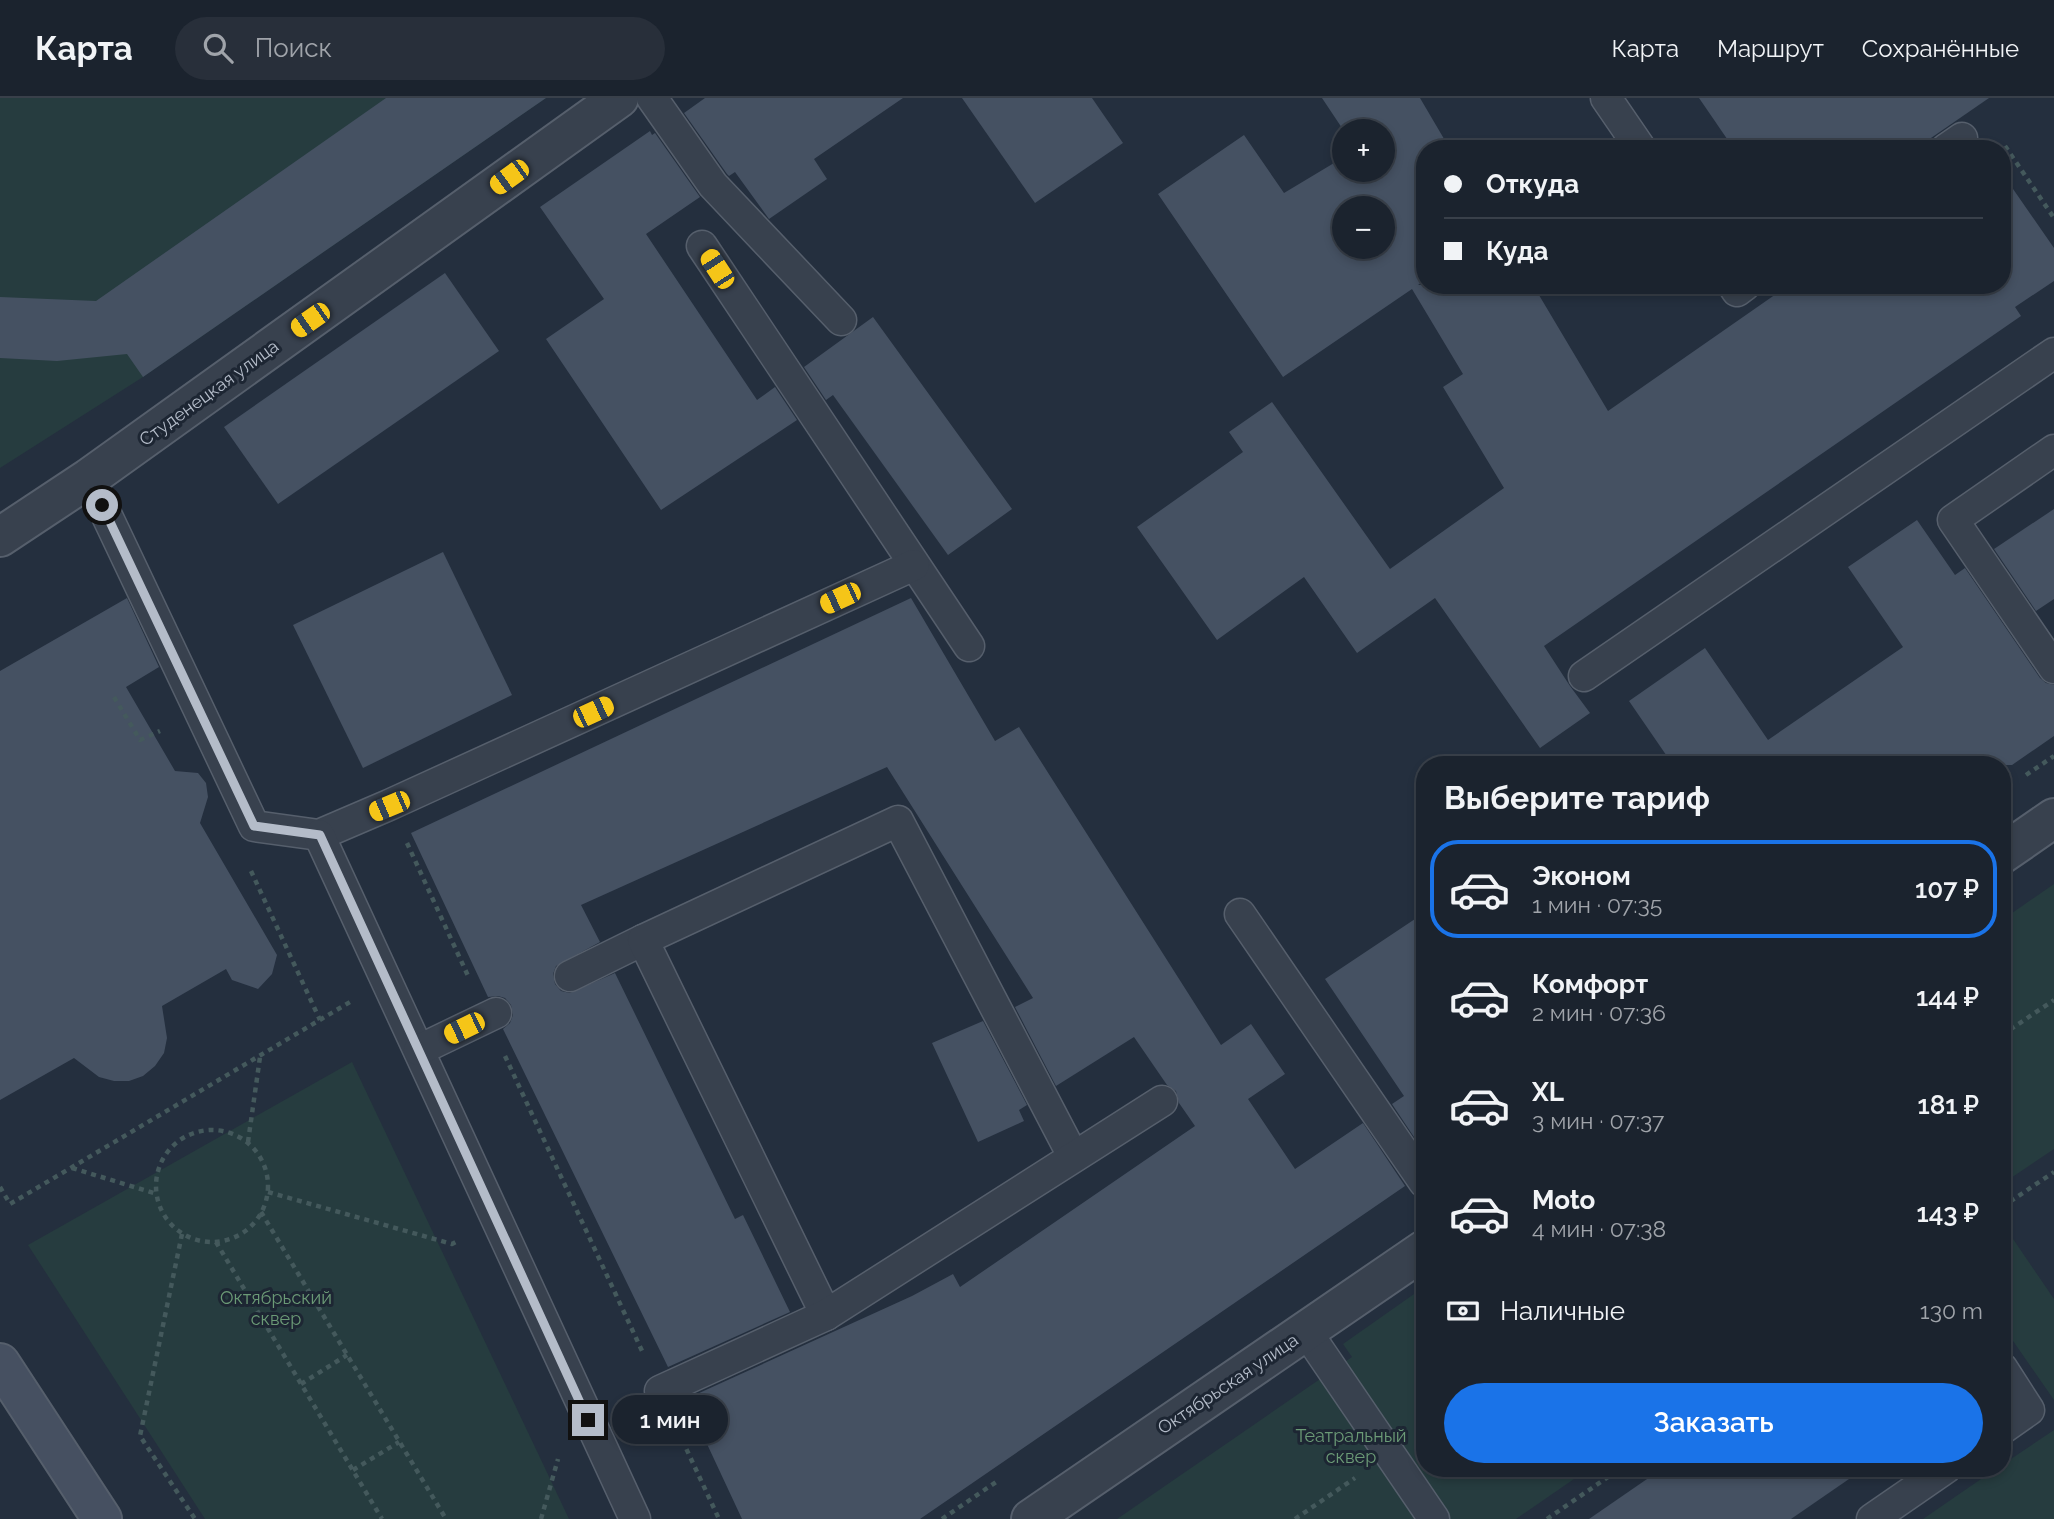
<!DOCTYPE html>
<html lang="ru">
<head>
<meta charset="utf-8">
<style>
  body { margin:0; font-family:Raleway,sans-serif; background:#282f3a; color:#f1f3f6; height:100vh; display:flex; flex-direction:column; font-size:26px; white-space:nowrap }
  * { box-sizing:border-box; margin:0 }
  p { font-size:23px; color:#a0a4aa }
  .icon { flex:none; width:38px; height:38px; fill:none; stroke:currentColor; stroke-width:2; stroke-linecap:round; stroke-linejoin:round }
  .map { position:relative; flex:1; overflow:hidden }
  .side { position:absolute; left:1416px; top:658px; width:595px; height:721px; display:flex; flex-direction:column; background:#1b232e; border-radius:28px; box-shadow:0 4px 10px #0003,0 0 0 2px #39404a }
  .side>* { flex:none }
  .top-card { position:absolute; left:1416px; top:42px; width:595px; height:154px; border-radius:28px; box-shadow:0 4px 10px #0003,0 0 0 2px #39404a; display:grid; align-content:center; height:154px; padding:0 28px; background:#1b232e }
  .controls { position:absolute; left:1332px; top:21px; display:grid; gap:14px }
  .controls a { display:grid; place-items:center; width:63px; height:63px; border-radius:50%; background:#1b232e; box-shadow:0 4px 10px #0003,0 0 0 2px #39404a; font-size:35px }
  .end { position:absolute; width:32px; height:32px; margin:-16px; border:9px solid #b4bcc9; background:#111; box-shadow:0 0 0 4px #111 }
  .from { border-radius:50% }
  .bubble { position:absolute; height:49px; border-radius:24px; background:#1b232e; box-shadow:0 4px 10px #0003,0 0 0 2px #39404a; font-size:23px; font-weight:600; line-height:49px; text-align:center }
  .car { position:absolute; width:21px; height:42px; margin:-21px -10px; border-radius:9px; box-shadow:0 0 5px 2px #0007; background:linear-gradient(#f5c518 24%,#345 0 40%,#f5c518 0 76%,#345 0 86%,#f5c518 0) }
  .top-card b { display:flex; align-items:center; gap:24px; height:66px; font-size:26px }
  .top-card b+b { border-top:2px solid #39404a }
  .top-card i { width:18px; height:18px; background:#f1f3f6 }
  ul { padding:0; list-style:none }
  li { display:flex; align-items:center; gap:21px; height:98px; margin:0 14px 10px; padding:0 14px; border:4px solid transparent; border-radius:28px }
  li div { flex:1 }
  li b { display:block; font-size:26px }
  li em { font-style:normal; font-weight:600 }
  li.on { border-color:#1a73e8 }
  li>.icon { width:63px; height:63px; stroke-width:1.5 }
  h2 { padding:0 28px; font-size:32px; line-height:84px }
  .pay { display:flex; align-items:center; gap:18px; height:77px; padding:0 28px; font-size:26px }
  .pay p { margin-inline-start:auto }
  .action { display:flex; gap:14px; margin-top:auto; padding:14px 28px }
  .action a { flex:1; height:80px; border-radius:42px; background:#1a73e8; color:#fff; font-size:28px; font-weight:600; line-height:80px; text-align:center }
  header { display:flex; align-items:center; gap:42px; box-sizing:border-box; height:98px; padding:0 35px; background:#1b232e; border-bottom:2px solid #39404a }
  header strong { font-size:33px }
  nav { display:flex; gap:38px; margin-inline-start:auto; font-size:24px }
  .search { width:490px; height:63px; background:#282f3a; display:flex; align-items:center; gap:18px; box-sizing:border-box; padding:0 24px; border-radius:38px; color:#a0a4aa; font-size:26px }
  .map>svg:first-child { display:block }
  .green { fill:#263c3f }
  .building { fill:#455162; fill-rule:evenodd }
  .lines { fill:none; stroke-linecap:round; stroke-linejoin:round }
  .lane-casing { stroke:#565f6c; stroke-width:33 }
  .street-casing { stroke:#565f6c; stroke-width:42 }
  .secondary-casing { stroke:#565f6c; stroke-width:42 }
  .path { stroke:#44595c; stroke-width:4.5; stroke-dasharray:5 5; stroke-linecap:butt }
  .lane { stroke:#38414e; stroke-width:30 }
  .street { stroke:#38414e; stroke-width:38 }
  .secondary { stroke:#465061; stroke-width:38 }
  .route { stroke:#b4bcc9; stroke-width:9 }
  .labels { text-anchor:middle; stroke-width:6; stroke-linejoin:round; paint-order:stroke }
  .street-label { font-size:18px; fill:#b4bcc9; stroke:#1d2633 }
  .park-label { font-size:18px; fill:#6b9a76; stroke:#1d2633 }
</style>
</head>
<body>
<header>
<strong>Карта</strong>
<div class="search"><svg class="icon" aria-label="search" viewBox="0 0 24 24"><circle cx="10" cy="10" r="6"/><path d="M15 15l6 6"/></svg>Поиск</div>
<nav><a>Карта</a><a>Маршрут</a><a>Сохранённые</a></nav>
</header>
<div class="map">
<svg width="2054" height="1421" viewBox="0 0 2054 1421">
  <rect width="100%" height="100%" fill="#242f3e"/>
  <g class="green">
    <polygon points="0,0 546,0 143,279 0,370"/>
    <polygon points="2054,786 2054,1051 2002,1086 2002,822"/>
    <polygon points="352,964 543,1366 569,1421 205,1421 28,1147"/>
    <polygon points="2009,1135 2054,1201 2054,1302 2002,1227 2002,1139"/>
    <polygon points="1424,1189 1424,1370 1590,1370 1516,1421 1117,1421 1352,1259 1343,1246"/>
    <polygon points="2054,1332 2054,1421 1923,1421 1997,1370 2002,1370 2002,1367"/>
  </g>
  <g class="building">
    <polygon points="386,0 546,0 143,279 127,256 57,263 0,260 0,199 96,203"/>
    <polygon points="705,0 903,0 814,61 827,81 769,121 735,74 729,78 727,76 684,15"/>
    <polygon points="962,0 1092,0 1123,45 1035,105"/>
    <path d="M 1322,0 L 1420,0 L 1450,51 L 1424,51 L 1424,183 L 1418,187 L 1533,187 L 1608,313 L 1789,187 L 2000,187 L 2002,190 L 2002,75 L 2054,150 L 2054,183 L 2015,209 L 2021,218 L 1544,548 L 1570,588 L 1590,615 L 1540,650 L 1435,500 L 1357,555 L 1304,479 L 1217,542 L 1137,429 L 1243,354 L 1229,334 L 1272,304 L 1390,471 L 1504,390 L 1443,289 L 1463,276 L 1412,191 L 1283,279 L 1158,96 L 1244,37 L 1284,95 L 1344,59 L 1344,72 L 1382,72 L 1382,33 L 1344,33 ZM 1344,110 L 1382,110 L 1382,149 L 1344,149 Z"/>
    <polygon points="1699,0 1989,0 1915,51 1734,51"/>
    <polygon points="650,33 652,37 655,35 700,99 646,136 757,302 775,289 797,322 661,412 546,241 604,201 540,109"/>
    <polygon points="445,175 499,253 278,406 224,329"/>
    <polygon points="873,219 1012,411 948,457 833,297 826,302 804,269"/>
    <polygon points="2054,411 2054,501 2036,513 1994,451"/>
    <polygon points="1917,422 1955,477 1965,470 2040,580 2046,585 2054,587 2054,638 2012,667 1673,667 1629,603 1705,550 1768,642 1903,549 1848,469"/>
    <polygon points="443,454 512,597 363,670 293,527"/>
    <polygon points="127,500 159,569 126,589 175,673 198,675 206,685 208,699 200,725 277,857 272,876 258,891 232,882 226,871 162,908 167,940 164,955 155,968 143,978 129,983 114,983 99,979 74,960 0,1002 0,573"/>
    <polygon points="911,500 995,643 1019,629 1221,947 1251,926 1285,976 1248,1001 1295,1071 1363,1025 1405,1088 920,1421 742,1421 686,1301 912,1198 953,1176 960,1189 1195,1028 1179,1005 1176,993 1167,987 1134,939 1056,988 1015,909 1033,900 887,669 581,807 600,844 556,868 553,876 555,886 561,893 570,895 615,875 735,1121 743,1117 790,1214 668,1269 503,931 510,925 513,917 511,907 505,900 498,898 488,899 411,735"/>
    <polygon points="1424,815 1424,1054 1392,1006 1404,998 1325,881"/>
    <polygon points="983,923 1027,1007 1019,1012 1024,1023 978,1044 932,945"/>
    <polygon points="1663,1370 1865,1370 1791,1421 1589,1421"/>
  </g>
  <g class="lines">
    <defs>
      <g id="lane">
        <polyline points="652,0 713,87 841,222"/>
        <polyline points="1606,0 1641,51"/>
        <polyline points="1946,51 1962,40"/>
        <polyline points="702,148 969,548"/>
        <polyline points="1733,187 1737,193 1745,187"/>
        <polyline points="2054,352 1953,422 2054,570"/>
        <polyline points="89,380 254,728 319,737 389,707 914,467"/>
        <polyline points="1584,578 2054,255"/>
        <polyline points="319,737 635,1421"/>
        <polyline points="1240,816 1424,1084"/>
        <polyline points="570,878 643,842"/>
        <polyline points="419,952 496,915"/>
        <polyline points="826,1217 643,842 898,723 1073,1058"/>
        <polyline points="1306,1233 1434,1421"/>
        <polyline points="2002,1270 2029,1312 2002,1331"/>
        <polyline points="660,1293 826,1217 1162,1003"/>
        <polyline points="1872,1421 1946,1370"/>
      </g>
      <g id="street">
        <polyline points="0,439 89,380 619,0"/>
        <polyline points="2002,756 2054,720"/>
        <polyline points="1031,1421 1424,1152"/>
      </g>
      <polyline id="secondary" points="0,1265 102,1421"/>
    </defs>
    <use href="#lane" class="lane-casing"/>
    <use href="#street" class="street-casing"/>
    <use href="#secondary" class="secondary-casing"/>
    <g class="path">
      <polyline points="2005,48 2054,120"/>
      <polyline points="114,599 140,642 160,633"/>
      <polyline points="2026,677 2054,658"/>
      <polyline points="407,745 469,880"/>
      <polyline points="251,773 320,922"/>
      <polyline points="2002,937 2054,902"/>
      <polyline points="505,958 643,1255"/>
      <circle cx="212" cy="1088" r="56"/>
      <polyline points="248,1044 260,959"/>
      <polyline points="72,1070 157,1096"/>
      <polyline points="0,1089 10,1106 350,904"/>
      <polyline points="268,1094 452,1146 458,1143"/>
      <polyline points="2002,1109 2054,1074"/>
      <polyline points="261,1114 446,1421"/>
      <polyline points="182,1136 140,1338 195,1421"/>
      <polyline points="216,1144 382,1421"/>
      <polyline points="301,1286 347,1257"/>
      <polyline points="678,1333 719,1421"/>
      <polyline points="353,1372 399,1344"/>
      <polyline points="541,1421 558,1361"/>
      <polyline points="942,1421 999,1382"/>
      <polyline points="1295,1421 1355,1380"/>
      <polyline points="1547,1421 1621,1370"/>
    </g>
    <use href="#lane" class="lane"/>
    <use href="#street" class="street"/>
    <use href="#secondary" class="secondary"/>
  </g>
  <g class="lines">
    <polyline class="route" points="102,407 254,728 320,737 588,1322"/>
  </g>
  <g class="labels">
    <g class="street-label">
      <text transform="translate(209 295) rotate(-36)" y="6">Студенецкая улица</text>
      <text transform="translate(1228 1286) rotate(-34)" y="6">Октябрьская улица</text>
    </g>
    <g class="park-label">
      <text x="276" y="1206">Октябрьский<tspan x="276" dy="21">сквер</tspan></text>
      <text x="1351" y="1344">Театральный<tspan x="1351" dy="21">сквер</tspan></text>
    </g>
  </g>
</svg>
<div class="controls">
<a>+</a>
<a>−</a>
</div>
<i class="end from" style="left:102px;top:407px"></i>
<i class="end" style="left:588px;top:1322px"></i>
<div class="bubble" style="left:612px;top:1297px;width:116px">1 мин</div>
<i class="car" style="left:509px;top:79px;rotate:234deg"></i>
<i class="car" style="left:717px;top:171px;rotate:327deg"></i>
<i class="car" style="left:310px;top:222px;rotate:235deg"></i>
<i class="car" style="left:840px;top:500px;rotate:245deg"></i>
<i class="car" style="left:593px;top:614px;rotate:65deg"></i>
<i class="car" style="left:389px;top:708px;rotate:247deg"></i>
<i class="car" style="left:464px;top:930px;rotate:244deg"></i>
<div class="top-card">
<b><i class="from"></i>Откуда</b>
<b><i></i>Куда</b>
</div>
<section class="side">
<h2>Выберите тариф</h2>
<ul>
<li class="on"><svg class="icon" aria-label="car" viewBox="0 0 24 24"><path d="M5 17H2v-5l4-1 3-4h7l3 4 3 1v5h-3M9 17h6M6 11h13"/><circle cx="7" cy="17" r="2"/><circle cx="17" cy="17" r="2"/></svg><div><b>Эконом</b><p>1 мин · 07:35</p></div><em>107 ₽</em></li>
<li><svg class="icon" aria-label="car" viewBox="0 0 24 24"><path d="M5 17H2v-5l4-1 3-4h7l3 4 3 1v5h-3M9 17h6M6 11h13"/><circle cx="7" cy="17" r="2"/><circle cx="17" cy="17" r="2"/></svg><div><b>Комфорт</b><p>2 мин · 07:36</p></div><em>144 ₽</em></li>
<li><svg class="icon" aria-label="car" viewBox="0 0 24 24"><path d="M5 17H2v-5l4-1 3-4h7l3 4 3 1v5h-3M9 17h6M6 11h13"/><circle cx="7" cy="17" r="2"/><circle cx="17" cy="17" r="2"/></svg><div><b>XL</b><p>3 мин · 07:37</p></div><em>181 ₽</em></li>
<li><svg class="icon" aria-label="car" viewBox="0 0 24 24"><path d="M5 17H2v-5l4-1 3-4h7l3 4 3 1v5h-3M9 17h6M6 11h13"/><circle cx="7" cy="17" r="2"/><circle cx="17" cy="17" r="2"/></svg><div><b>Moto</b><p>4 мин · 07:38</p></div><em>143 ₽</em></li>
</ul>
<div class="pay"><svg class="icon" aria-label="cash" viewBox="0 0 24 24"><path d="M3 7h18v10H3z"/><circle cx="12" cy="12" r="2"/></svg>Наличные<p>130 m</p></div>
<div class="action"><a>Заказать</a></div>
</section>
</div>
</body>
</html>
